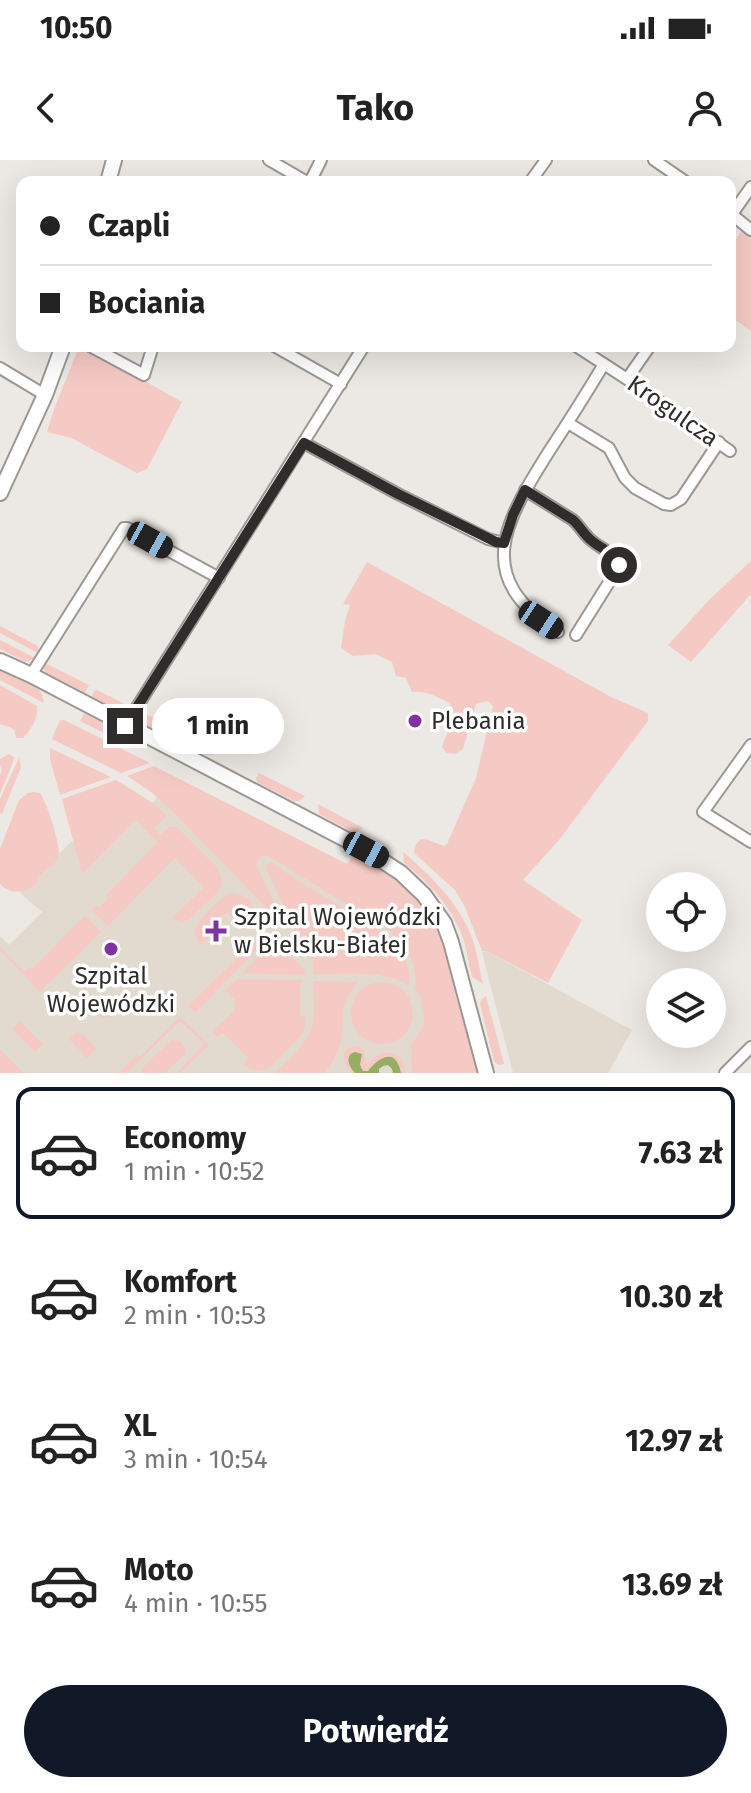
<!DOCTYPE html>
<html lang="pl">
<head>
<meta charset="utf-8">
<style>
  body { margin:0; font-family:"Fira Sans",sans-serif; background:#f2f2f2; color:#222; height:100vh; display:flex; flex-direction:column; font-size:30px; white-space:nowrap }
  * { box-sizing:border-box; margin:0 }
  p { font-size:26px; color:#767676 }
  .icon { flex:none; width:44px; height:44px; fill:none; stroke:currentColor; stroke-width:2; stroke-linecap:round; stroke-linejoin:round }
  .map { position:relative; height:913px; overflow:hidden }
  .panel { display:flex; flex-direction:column; background:#fff; flex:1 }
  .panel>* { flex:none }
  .top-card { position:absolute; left:16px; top:16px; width:720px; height:176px; border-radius:16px; box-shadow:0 8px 32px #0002; display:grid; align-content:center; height:176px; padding:0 24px; background:#fff }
  .tools { position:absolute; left:646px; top:712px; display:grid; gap:16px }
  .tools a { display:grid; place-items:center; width:80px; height:80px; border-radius:50%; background:#fff; box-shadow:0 8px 32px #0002; font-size:40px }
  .end { position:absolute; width:36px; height:36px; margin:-18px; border:10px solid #2e2d2b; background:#fff; box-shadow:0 0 0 4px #fff }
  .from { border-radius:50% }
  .bubble { position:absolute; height:56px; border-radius:28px; background:#fff; box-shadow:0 8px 32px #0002; font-size:26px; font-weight:700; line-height:56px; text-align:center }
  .car { position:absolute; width:24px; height:48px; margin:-24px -12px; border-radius:10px; box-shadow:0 0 6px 2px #0007; background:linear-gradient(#222 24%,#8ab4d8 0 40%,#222 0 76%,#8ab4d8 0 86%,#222 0) }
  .top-card b { display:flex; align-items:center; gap:28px; height:76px; font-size:30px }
  .top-card b+b { border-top:2px solid #e0e0e0 }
  .top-card i { width:20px; height:20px; background:#222 }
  ul { padding:14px 0 0; list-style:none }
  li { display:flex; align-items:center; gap:24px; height:132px; margin:0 16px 12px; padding:0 8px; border:4px solid transparent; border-radius:16px }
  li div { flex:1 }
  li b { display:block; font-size:30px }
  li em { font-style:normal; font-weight:700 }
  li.current { border-color:#111827 }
  li>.icon { width:72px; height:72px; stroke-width:1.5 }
  .cta { display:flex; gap:16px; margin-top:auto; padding:16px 24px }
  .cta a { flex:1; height:92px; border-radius:48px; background:#111827; color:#fff; font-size:32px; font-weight:700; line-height:92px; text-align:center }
  .status { display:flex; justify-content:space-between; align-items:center; height:56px; padding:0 40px; background:#fff; direction:ltr }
  .status svg { height:22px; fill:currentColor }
  header { display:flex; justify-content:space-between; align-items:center; height:104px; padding:0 24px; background:#fff; font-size:36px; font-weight:700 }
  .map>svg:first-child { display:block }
  .built { fill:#e3dacf }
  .green { fill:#f6cac4 }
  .water { fill:#95ae61 }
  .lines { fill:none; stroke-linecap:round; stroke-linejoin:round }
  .street-casing { stroke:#9b9893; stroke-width:14 }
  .secondary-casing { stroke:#9b9893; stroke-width:18 }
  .street { stroke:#fff; stroke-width:10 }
  .secondary { stroke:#fff; stroke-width:14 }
  .route { stroke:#2e2d2b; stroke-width:10 }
  .poi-dot { fill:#8032a2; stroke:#fff; stroke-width:3 }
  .labels { text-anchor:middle; stroke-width:7; stroke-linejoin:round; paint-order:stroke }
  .street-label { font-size:24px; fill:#2e2d2b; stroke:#fff }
  .poi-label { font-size:24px; fill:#2e2d2b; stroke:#fff; text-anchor:start }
</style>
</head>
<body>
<div class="status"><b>10:50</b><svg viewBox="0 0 49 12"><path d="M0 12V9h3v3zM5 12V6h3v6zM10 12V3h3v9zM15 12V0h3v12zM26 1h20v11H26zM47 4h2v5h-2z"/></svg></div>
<header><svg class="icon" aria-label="back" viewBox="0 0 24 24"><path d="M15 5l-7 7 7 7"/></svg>Tako<svg class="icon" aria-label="person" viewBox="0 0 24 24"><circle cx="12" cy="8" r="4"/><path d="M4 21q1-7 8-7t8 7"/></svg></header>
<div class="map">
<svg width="751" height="913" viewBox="0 0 751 913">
  <rect width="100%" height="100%" fill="#ece8e3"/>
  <g class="built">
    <polygon points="167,626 406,765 456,913 0,913 0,776 9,785 42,752 20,733 72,681 93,702 155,640"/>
    <polygon points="482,792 488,792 632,870 608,913 513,913"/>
  </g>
  <g class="green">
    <polygon points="743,69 751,74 751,171 730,156 730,88"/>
    <path d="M 79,186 L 83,186 L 182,242 L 147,309 L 137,313 L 71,278 L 47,272 C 55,242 69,215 79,186 Z"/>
    <polygon points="751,401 751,434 691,502 668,485 710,439"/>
    <path d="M 367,402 L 611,537 L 648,553 L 648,561 L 559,680 L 523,720 L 582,760 L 548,823 L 488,792 L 482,791 L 464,745 L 455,730 L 414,693 L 416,684 L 421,679 L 428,680 L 444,686 L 447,684 L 476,618 L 493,546 L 488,541 L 476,544 L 463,589 L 455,594 L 447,593 L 442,588 C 446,567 470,549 437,537 C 428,533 421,531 412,532 L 406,518 L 396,516 L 392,502 L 375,494 L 353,496 L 341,488 L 345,461 L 350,445 L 343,444 Z"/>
    <polygon points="0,466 36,485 38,488 38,493 0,473"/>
    <polygon points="0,480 35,498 26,502 0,489"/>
    <polygon points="43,502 89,525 85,533 47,513 44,510"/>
    <polygon points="0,511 37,528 42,534 44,543 0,520"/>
    <path d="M 0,525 L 37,546 C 39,557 31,570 23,578 L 16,578 L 14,569 L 0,564 Z"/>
    <polygon points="97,530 131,547 123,553 92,537 94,531"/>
    <polygon points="140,551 216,591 213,595 206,595 142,563 140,560"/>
    <polygon points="84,553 111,567 108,575 80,561"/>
    <polygon points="60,560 64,560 150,603 121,613 52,579"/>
    <polygon points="50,588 111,617 60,635 50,599"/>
    <polygon points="9,594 14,597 13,602 0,634 0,616 2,610 0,606 0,599"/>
    <polygon points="19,598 21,607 2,654 0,652 0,639"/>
    <path d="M 154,606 L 347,704 L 355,692 C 397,713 430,745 446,789 L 479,913 L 412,913 L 411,885 L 424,865 L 424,855 L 420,835 L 415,830 C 418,804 408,786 388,770 L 270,697 L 263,695 L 257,701 L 258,709 L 287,769 L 171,650 L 151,632 L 127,616 Z"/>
    <polygon points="259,613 305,636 299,641 294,641 258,623 256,618"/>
    <polygon points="116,620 150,641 167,656 154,668 160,675 169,667 177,667 217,707 221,717 221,727 217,733 189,760 183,761 171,759 204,727 175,698 108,766 91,750 96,745 99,747 108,739 106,735 158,682 135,660 82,714 62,639"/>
    <path d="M 34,632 L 40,633 C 47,642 59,682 59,693 C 58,699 56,701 53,706 L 51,705 L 36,719 L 38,722 C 27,733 12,736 0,724 L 0,689 L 19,640 L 28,633 Z"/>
    <polygon points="318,644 363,668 355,673 319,654"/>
    <path d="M 403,692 C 430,715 457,741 471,775 C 477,790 479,808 483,824 L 472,817 C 468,803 467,787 461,773 C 450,745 427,721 404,703 Z"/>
    <path d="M 271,702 L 300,722 L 390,777 C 402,791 412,806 409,826 C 387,809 340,815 313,814 L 313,804 L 308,789 L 296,775 L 266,708 L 266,705 Z"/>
    <path d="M 230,733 C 241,733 259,740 251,754 C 248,758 244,761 241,765 L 227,752 L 220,759 L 224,763 L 200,786 L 194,771 C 200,756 216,742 230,733 Z"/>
    <polygon points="85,755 101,772 40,832 0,790 0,787 24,811 30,807 32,809"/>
    <polygon points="255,780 261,786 195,853 188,846"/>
    <path d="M 265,790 C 282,795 300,796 306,815 L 242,813 Z"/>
    <polygon points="238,819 306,820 300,824 300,855 305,858 305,867 300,877 270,907 259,911 249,909 243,904 248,898 223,873 218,877 212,871 234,851 235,840 225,830"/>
    <path d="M 313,821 L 359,822 C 334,847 349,861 338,890 C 335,898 330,906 325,913 L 275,913 C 288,900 306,885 312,867 C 316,853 313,835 313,821 Z"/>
    <circle cx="382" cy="853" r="31"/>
    <path d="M 112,835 C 118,835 122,839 122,845 L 110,858 L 102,858 L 98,855 L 97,847 Z"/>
    <polygon points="486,836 504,904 498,905 494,901 480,844 482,839"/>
    <polygon points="180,857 209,885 180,913 176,913 204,884 180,861 127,913 119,913 137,895 140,897"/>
    <polygon points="20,861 43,884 35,892 12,869"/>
    <polygon points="77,873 84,875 96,889 87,898 68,878"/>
    <path d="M 171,880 C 180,879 186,885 185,894 L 165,913 L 141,913 L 142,908 Z"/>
    <path d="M 355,886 C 368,888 364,897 367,904 C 378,890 393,888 404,902 L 406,913 L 401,913 C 396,887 379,898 368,912 L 363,911 L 360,905 L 363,897 L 352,910 L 355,913 L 351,913 C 345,905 342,900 345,890 Z"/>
    <polygon points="0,889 23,912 23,913 0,913"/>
  </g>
  <path class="water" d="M 355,892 L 362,894 L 360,905 L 363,911 L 368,911 C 379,897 396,887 401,913 L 393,913 L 392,909 L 388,905 L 383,906 L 379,909 L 379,913 L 355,913 C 349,907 344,895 355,892 Z"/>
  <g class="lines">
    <defs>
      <g id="street">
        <polyline points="269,0 307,22"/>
        <polyline points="654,0 686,22"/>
        <polyline points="310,22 321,0"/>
        <polyline points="530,22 546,0"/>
        <polyline points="730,53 751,70"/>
        <polyline points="732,54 751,27"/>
        <polyline points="90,186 144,215 153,186"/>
        <polyline points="274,186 341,224"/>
        <polyline points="576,186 627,219 730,291"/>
        <polyline points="0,208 45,235"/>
        <polyline points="627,219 650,186"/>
        <polyline points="568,263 609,288 625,318 635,328 664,344 671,345 681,339 719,282"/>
        <polyline points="304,283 398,334 488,379 504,383"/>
        <path d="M 525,330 L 573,360 C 580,366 584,375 592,381 C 601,388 612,393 619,402 L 618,408 L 576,475"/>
        <path d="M 558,472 C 472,417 504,363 548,293 C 567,264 586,234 604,204"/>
        <polyline points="31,515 124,368 127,368 219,418"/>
        <polyline points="125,566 364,186"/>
        <polyline points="751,585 703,652 751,682"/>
        <polyline points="725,913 751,887"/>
      </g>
      <g id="secondary">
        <polyline points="108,22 114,0"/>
        <polyline points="0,333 45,235 63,186"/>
        <polyline points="0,501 31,515 366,690 401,713 424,735 444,763 451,782 486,913"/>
      </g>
    </defs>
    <use href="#street" class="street-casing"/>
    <use href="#secondary" class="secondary-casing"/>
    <use href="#street" class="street"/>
    <use href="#secondary" class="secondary"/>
  </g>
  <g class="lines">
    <path class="route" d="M 125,566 L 304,283 L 398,334 L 496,382 L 504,383 L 513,355 L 525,330 L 573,360 C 580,366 584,375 592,381 C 601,388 612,393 619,402 L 619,405"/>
  </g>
  <g class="poi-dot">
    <circle cx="415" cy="561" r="8"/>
    <path d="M212 759h8v8h8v8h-8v8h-8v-8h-8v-8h8z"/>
    <circle cx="111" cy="789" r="8"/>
  </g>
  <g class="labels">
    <g class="street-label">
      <text transform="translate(673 251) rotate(35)" y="8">Krogulcza</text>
    </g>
    <g class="poi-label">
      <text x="431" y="569">Plebania</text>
      <text x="234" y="765">Szpital Wojewódzki<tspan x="234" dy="28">w Bielsku-Białej</tspan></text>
      <text x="111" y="824" text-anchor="middle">Szpital<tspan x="111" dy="28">Wojewódzki</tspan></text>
    </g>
  </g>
</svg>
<div class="tools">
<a><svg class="icon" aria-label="locate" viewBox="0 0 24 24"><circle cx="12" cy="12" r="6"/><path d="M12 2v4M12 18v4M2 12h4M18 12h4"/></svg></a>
<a><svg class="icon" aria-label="layers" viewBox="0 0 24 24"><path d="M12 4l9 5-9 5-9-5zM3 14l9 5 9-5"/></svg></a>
</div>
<i class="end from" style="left:619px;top:405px"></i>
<i class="end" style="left:125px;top:566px"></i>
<div class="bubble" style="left:152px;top:538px;width:132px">1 min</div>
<i class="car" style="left:150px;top:380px;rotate:119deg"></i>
<i class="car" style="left:541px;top:460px;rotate:123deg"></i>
<i class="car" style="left:366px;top:690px;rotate:118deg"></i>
<div class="top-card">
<b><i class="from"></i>Czapli</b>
<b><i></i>Bociania</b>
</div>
</div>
<section class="panel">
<ul>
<li class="current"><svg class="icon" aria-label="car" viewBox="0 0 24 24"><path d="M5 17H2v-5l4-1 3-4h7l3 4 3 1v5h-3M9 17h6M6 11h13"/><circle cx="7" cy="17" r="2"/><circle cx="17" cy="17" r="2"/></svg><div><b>Economy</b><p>1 min · 10:52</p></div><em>7.63 zł</em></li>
<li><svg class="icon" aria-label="car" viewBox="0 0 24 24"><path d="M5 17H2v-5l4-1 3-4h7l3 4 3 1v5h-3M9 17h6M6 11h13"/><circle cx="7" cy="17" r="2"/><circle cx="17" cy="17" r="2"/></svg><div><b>Komfort</b><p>2 min · 10:53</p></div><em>10.30 zł</em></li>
<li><svg class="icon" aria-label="car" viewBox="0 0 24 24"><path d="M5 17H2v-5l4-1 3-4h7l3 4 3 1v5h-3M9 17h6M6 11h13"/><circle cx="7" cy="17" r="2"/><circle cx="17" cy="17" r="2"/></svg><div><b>XL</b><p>3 min · 10:54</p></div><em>12.97 zł</em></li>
<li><svg class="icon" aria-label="car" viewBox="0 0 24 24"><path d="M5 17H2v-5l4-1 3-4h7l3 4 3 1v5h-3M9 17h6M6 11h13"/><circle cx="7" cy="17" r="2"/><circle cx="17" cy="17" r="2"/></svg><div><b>Moto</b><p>4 min · 10:55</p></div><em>13.69 zł</em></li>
</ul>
<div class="cta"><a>Potwierdź</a></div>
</section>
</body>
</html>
